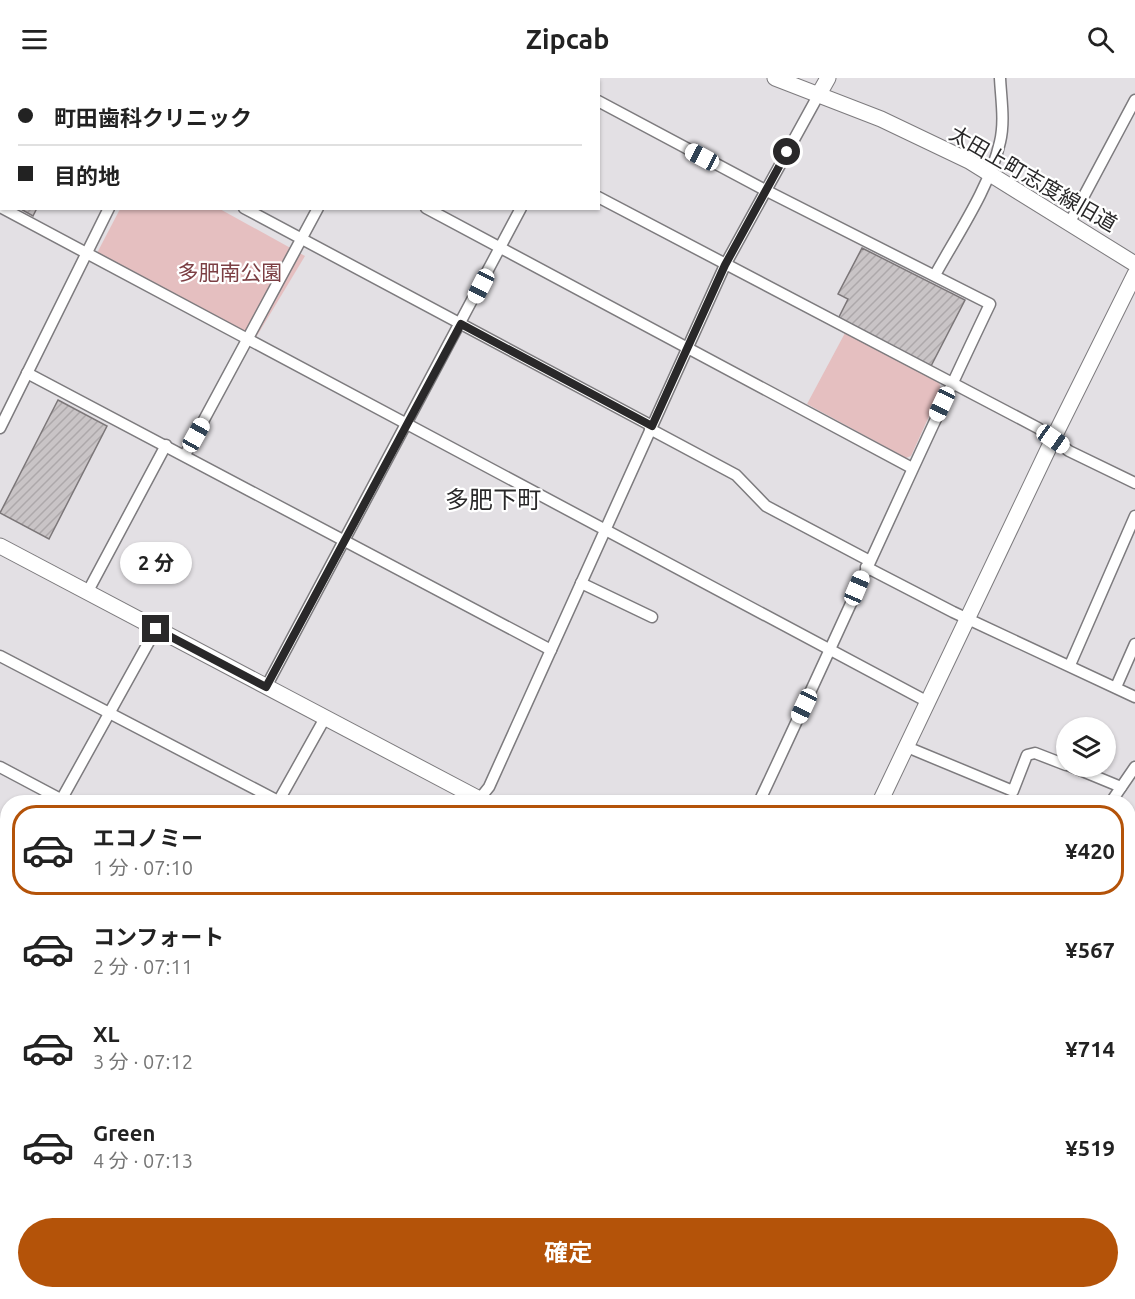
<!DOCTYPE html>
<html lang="ja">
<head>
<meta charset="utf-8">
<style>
  body { margin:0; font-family:Ubuntu,"Noto Sans JP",sans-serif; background:#f2f2f2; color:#222; height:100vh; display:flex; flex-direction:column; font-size:22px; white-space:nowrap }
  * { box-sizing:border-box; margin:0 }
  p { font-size:20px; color:#767676 }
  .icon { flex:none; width:33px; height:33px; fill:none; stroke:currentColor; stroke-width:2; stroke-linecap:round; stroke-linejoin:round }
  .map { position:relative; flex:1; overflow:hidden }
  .side { position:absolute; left:0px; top:717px; width:1136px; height:504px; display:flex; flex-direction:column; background:#fff; border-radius:24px 24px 0 0; box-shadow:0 2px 4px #0004 }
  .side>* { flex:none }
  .banner { position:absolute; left:0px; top:0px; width:600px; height:132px; box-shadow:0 2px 4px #0004; display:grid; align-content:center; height:132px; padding:0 18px; background:#fff }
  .buttons { position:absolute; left:1056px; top:639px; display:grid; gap:12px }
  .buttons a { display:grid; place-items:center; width:60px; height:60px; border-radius:50%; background:#fff; box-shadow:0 2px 4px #0004; font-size:30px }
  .end { position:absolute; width:27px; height:27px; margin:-14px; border:8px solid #292829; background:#fff; box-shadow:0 0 0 3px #fff }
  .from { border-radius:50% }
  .bubble { position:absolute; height:42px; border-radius:21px; background:#fff; box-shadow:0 2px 4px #0004; font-size:20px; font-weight:700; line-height:42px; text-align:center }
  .car { position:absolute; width:18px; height:36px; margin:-18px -9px; border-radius:8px; box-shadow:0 0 4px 2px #0007; background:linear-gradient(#fff 24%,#345 0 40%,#fff 0 76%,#345 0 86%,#fff 0) }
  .banner b { display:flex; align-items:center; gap:21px; height:57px; font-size:22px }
  .banner b+b { border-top:2px solid #e0e0e0 }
  .banner i { width:15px; height:15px; background:#222 }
  ul { padding:10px 0 0; list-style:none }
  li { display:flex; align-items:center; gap:18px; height:90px; margin:0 12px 9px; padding:0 6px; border:3px solid transparent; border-radius:24px }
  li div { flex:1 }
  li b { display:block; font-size:22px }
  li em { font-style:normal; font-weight:700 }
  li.selected { border-color:#b45309 }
  li>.icon { width:54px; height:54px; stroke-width:1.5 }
  .cta { display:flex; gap:12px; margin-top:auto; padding:12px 18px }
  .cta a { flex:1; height:69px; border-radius:36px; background:#b45309; color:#fff; font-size:24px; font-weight:700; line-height:69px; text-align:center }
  header { display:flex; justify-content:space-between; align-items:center; height:78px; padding:0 18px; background:#fff; font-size:27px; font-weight:700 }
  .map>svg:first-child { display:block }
  .park { fill:#e5bfc0 }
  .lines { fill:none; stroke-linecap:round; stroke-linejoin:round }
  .stream { stroke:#758bab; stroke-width:4 }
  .building { fill:url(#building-hatch); stroke:#7c7779; stroke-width:1.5 }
  .street-casing { stroke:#7d7b7e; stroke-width:13 }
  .secondary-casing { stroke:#7d7b7e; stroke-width:17 }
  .street { stroke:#fff; stroke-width:10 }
  .secondary { stroke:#fff; stroke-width:15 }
  .route { stroke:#292829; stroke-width:8 }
  .labels { text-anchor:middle; stroke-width:4.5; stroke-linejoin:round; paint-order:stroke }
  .street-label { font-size:21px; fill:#292829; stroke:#fff }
  .park-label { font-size:21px; fill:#7c3f44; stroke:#fff }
  .quarter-label { font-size:24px; fill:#292829; stroke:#fff }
</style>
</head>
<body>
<header><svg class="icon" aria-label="menu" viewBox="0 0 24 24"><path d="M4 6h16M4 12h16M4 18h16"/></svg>Zipcab<svg class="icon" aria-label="search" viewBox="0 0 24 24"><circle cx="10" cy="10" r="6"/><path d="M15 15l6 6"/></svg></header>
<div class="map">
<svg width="1135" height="1221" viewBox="0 0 1135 1221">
  <defs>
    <pattern id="building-hatch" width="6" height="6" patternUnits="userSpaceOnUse" patternTransform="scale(1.5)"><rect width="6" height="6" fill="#c9c4c6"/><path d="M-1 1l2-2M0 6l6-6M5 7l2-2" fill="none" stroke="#ada8aa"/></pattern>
  </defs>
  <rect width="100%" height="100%" fill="#e3e0e4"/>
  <g class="park">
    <polygon points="218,130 305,178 252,266 110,185 97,175 120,131"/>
    <polygon points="845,255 939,304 941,312 911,378 906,380 807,326"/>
  </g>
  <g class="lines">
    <g class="stream">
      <polyline points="1128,789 1135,790"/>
      <polyline points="811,1214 827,1221"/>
    </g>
  </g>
  <g class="building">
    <polygon points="19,130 37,130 33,138"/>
    <polygon points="862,170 965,222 931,288 838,241 848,221 838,216"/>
    <polygon points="58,322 107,348 49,461 0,435"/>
  </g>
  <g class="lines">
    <defs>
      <g id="street">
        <polyline points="178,0 181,2"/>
        <polyline points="376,0 379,2"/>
        <polyline points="556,0 559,2"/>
        <polyline points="169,2 170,0"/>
        <polyline points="387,2 388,0"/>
        <polyline points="587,2 588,0"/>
        <path d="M 598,23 L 765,112 L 990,226 C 911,391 837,559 759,724"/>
        <polyline points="598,119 1038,350 1069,373 1135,405"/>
        <polyline points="2,130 928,624"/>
        <polyline points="244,130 652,348"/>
        <polyline points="426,130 912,390"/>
        <polyline points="1070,144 1135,22"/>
        <path d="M 935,197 C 957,157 990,109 1000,64 C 1005,43 1001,21 1000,0"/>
        <polyline points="27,295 551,572"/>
        <polyline points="0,350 109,130"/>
        <polyline points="650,351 736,397 766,428 868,482"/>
        <polyline points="185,377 318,130"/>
        <polyline points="866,489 953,534 1135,619"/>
        <polyline points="581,505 652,539"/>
        <polyline points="87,515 166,367"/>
        <polyline points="0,578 280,724"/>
        <polyline points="1070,587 1135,438"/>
        <polyline points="266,609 521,130"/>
        <polyline points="1116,609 1135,566"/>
        <polyline points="907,669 1013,713 1027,677 1035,675 1066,687"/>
        <polyline points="1070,688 1121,709"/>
        <polyline points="0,689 66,724"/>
        <polyline points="60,724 156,551"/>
        <polyline points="278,724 325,640"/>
        <polyline points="477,724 489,709 725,187 819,16"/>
        <polyline points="1111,724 1135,689"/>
        <polyline points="1128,802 1135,804"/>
        <polyline points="0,833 8,820"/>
        <polyline points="1128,879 1135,865"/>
        <polyline points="0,941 8,945"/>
        <polyline points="1128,1057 1135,1060"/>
        <polyline points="1128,1112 1135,1099"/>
        <polyline points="0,1183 8,1187"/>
        <polyline points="54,1214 67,1221"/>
        <polyline points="499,1214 513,1221"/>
        <polyline points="827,1214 843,1221"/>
        <polyline points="1018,1214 1034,1221"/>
        <polyline points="207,1221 212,1214"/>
        <polyline points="526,1221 529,1214"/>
        <polyline points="776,1221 780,1214"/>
        <polyline points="869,1221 872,1214"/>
        <polyline points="914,1221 918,1214"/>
        <polyline points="1045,1221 1048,1214"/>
      </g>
      <g id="secondary">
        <polyline points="775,0 881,41 969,83 1135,186"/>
        <polyline points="7,2 8,0"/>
        <polyline points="819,16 828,0"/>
        <polyline points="0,17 2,14"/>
        <polyline points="0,468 485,724"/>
        <polyline points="880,724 1053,361 1135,196"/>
        <polyline points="0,1061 8,1065"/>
        <polyline points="270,1214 283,1221"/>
        <polyline points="645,1221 649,1214"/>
      </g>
    </defs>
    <use href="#street" class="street-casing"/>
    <use href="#secondary" class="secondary-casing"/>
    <use href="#street" class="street"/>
    <use href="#secondary" class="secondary"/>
  </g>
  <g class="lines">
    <polyline class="route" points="156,551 266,609 461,246 652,348 725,187 787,74"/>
  </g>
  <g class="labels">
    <g class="street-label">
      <text transform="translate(1033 101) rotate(30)" y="7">太田上町志度線旧道</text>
    </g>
    <g class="park-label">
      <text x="230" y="202">多肥南公園</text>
    </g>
    <g class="quarter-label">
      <text x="493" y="430">多肥下町</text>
    </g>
  </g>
</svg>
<div class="buttons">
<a><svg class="icon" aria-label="layers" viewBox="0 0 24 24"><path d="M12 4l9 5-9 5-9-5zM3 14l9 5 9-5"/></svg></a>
</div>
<i class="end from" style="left:787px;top:74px"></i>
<i class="end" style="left:156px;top:551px"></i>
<div class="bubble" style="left:120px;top:464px;width:72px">2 分</div>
<i class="car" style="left:702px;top:79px;rotate:298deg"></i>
<i class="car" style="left:481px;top:208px;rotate:207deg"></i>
<i class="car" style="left:942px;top:326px;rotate:205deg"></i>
<i class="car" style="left:196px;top:357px;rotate:29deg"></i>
<i class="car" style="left:1053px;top:361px;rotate:125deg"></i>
<i class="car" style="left:857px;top:510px;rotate:23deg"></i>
<i class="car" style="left:804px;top:628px;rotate:205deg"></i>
<div class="banner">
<b><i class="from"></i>町田歯科クリニック</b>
<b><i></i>目的地</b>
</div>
<section class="side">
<ul>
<li class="selected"><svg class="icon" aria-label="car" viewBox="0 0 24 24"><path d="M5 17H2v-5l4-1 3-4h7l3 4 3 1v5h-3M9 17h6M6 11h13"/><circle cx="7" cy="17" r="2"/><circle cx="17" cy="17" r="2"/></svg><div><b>エコノミー</b><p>1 分 · 07:10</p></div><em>¥420</em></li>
<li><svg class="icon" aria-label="car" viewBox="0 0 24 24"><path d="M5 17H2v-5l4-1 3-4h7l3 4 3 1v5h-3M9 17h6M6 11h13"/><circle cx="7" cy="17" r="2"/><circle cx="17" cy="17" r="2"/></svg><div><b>コンフォート</b><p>2 分 · 07:11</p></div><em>¥567</em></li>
<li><svg class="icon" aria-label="car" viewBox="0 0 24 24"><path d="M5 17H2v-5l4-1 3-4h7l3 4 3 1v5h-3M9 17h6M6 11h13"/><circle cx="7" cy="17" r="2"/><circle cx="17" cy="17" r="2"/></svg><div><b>XL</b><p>3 分 · 07:12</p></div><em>¥714</em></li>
<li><svg class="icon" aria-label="car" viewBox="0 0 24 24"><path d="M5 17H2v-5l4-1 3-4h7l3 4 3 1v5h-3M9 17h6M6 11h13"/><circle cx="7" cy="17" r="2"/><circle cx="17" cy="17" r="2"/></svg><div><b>Green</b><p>4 分 · 07:13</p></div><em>¥519</em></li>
</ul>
<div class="cta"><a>確定</a></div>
</section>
</div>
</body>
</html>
